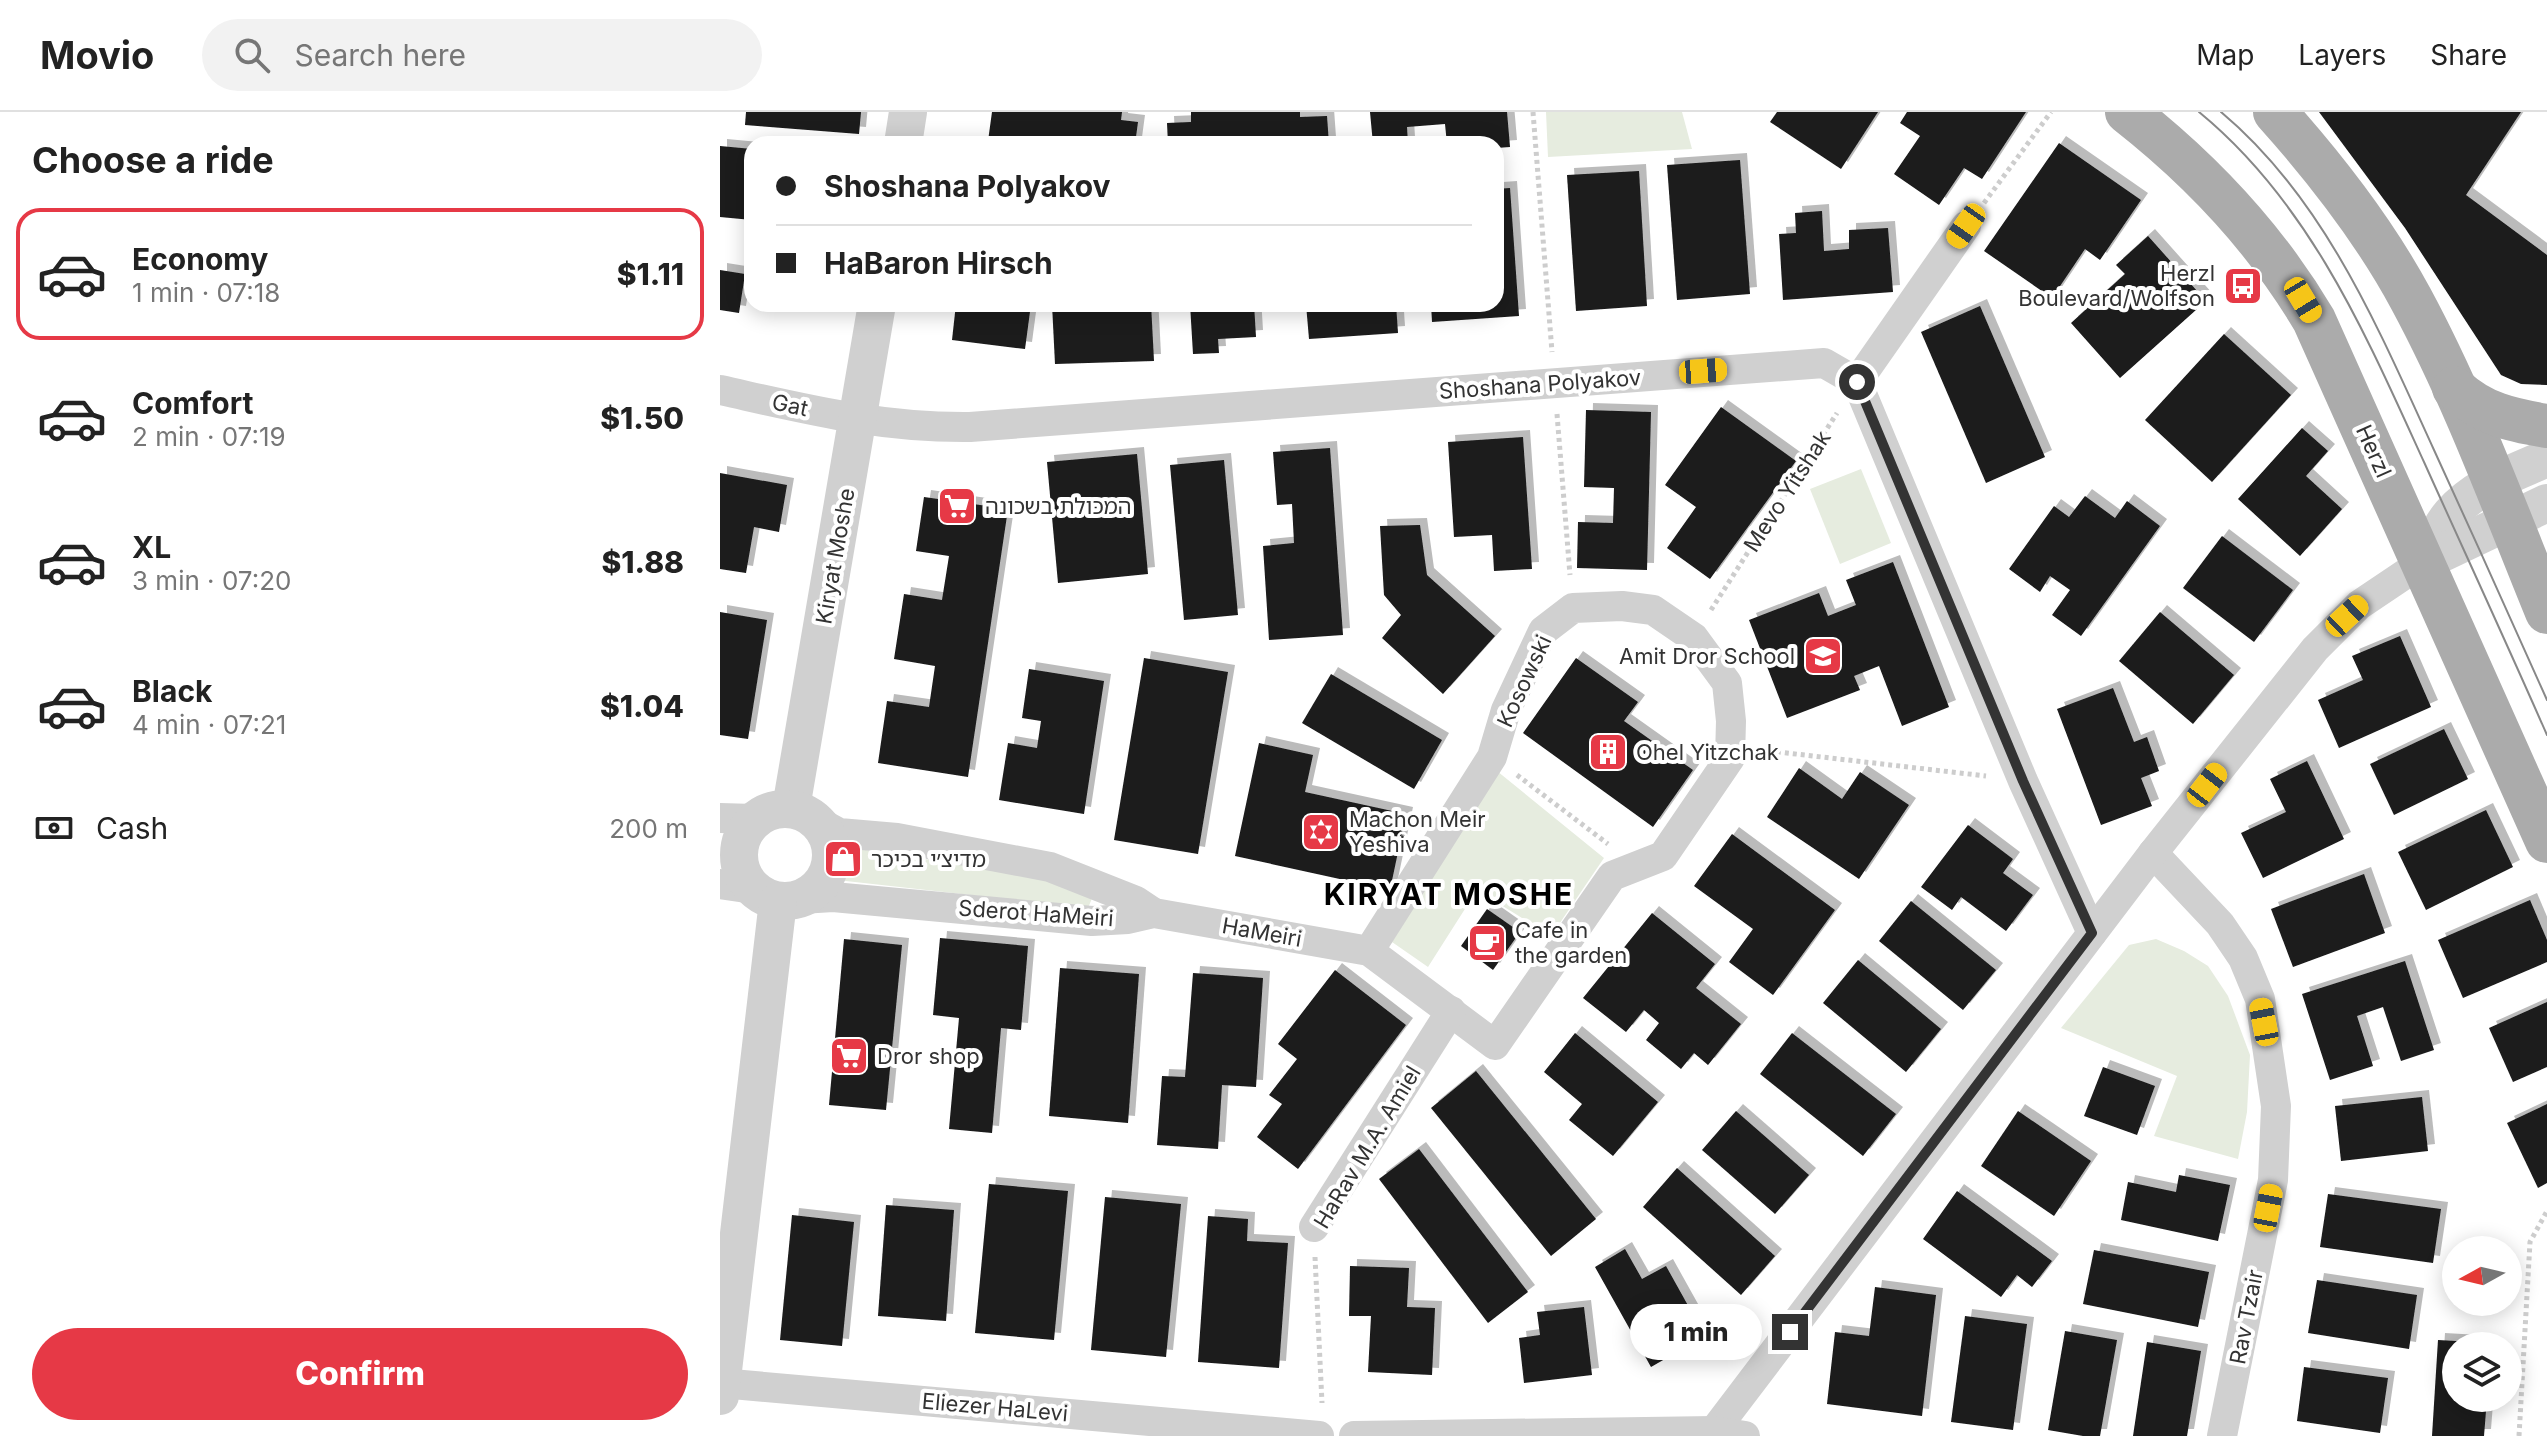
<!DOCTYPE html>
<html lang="en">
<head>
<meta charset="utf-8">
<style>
  body { margin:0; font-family:Inter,"Noto Sans Hebrew",sans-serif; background:#f2f2f2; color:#222; height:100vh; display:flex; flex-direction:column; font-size:30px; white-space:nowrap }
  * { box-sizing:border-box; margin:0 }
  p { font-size:26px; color:#767676 }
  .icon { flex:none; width:44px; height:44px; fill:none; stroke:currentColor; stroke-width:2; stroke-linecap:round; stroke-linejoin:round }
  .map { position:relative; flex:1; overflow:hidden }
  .side { display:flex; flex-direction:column; background:#fff; width:720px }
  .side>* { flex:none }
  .hud { position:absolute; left:24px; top:24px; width:760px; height:176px; border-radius:24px; box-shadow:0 4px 20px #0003; display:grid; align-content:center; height:176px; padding:0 32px; background:#fff }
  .needle { width:52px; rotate:262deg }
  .tools { position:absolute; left:1722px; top:1124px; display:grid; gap:16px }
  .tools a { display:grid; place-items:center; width:80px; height:80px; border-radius:50%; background:#fff; box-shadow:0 4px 20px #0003; font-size:40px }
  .end { position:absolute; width:36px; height:36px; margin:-18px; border:10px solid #333; background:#fff; box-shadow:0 0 0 4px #fff }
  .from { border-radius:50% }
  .bubble { position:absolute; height:56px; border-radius:28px; background:#fff; box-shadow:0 4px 20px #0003; font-size:26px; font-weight:800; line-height:56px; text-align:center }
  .car { position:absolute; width:24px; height:48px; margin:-24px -12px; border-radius:10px; box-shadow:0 0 6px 2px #0007; background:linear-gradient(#f5c518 24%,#345 0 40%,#f5c518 0 76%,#345 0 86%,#f5c518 0) }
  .hud b { display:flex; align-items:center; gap:28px; height:76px; font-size:30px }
  .hud b+b { border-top:2px solid #e0e0e0 }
  .hud i { width:20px; height:20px; background:#222 }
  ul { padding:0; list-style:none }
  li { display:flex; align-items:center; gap:24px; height:132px; margin:0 16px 12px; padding:0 16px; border:4px solid transparent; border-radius:24px }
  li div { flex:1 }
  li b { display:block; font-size:30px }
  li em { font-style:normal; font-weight:800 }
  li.on { border-color:#e63946 }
  li>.icon { width:72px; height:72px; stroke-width:1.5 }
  h2 { padding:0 32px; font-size:36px; line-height:96px }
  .pay { display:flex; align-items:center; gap:20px; height:88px; padding:0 32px; font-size:30px }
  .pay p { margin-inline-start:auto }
  .cta { display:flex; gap:16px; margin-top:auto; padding:16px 32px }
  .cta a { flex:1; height:92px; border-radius:48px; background:#e63946; color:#fff; font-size:32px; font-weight:800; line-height:92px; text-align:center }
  header { display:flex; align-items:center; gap:48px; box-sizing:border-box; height:112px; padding:0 40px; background:#fff; border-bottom:2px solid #e0e0e0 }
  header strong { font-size:38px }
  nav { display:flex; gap:44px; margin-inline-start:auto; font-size:28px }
  .search { width:560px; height:72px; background:#f2f2f2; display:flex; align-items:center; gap:20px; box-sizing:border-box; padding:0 28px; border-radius:44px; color:#767676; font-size:30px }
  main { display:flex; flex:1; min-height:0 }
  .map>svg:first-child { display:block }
  .green { fill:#e6ecdf }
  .building { fill:#1a1a1a; filter:url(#shadow) }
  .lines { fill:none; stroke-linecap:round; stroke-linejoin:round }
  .path { stroke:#cdcdcd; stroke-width:5; stroke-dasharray:4 4; stroke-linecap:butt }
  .minor { stroke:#d0d0d0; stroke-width:30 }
  .tertiary { stroke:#d0d0d0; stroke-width:38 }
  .primary { stroke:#ababab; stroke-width:44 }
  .tram { stroke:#888; stroke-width:2 }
  .route { stroke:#333; stroke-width:10 }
  .labels { text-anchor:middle; stroke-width:8; stroke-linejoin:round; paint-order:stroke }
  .poi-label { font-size:22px; fill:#333; stroke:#fff; text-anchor:start }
  .street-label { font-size:22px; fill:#333; stroke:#fff }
  .district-label { font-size:30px; font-weight:bold; letter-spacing:2px; fill:#000; stroke:#fff }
</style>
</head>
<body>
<header>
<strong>Movio</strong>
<div class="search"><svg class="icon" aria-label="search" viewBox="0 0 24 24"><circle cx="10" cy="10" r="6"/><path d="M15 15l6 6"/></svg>Search here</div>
<nav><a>Map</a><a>Layers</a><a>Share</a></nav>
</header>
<main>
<section class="side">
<h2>Choose a ride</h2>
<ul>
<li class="on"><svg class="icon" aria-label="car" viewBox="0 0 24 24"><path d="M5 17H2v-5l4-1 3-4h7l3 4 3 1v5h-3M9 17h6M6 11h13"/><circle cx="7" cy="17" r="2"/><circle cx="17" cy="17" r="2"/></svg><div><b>Economy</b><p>1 min · 07:18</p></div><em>$1.11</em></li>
<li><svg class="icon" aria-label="car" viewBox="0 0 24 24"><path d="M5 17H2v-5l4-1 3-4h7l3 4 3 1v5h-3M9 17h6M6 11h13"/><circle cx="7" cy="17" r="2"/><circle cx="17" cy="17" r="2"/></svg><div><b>Comfort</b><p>2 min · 07:19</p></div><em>$1.50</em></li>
<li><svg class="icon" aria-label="car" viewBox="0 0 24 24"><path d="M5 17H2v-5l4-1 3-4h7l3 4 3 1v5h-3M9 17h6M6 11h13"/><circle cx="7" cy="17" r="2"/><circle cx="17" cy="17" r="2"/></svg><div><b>XL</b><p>3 min · 07:20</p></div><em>$1.88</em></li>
<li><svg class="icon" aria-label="car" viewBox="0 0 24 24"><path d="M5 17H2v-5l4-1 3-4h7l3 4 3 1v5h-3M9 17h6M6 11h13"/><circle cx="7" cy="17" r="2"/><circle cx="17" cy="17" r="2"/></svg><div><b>Black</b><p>4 min · 07:21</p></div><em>$1.04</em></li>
</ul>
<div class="pay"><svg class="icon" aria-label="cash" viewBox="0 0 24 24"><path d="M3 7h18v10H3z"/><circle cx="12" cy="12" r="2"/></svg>Cash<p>200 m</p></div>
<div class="cta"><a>Confirm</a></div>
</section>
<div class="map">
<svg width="1827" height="1324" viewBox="0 0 1827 1324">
  <defs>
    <filter id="shadow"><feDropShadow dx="7" dy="-7" stdDeviation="0" flood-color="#0004"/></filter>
  </defs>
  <rect width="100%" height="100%" fill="#fff"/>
  <g class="green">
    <polygon points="826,0 962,0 972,37 828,45"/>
    <polygon points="1141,357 1171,431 1120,452 1090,377"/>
    <polygon points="777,659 884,746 831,824 757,778 708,855 672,830"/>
    <polygon points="126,735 322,765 373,784 368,796 117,768"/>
    <polygon points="1436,827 1464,839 1488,854 1508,884 1530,943 1527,1000 1518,1047 1434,1024 1457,964 1341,916 1409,833"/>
  </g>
  <g class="building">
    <polygon points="26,0 141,0 139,22 25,13"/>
    <polygon points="272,0 402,0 401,8 418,10 415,32 286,32 268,29"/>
    <polygon points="471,0 580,0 580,5 607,4 609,32 448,32 447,11 471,10"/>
    <polygon points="650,0 787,0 790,35 776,36 776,32 727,32 725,12 687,15 688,32 653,32"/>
    <polygon points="1057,0 1158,0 1121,57 1050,10"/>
    <polygon points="1187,0 1306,0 1262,67 1244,56 1219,93 1174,62 1200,24 1180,11"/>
    <polygon points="1599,0 1801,0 1746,83 1827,143 1827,273 1801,272 1781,263 1685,116"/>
    <polygon points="1339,31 1421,88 1380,148 1365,137 1332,186 1264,139"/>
    <polygon points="0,34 32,37 32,108 0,105"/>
    <polygon points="1020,48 1030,182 957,188 947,53"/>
    <polygon points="919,59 927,194 856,199 847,63"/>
    <polygon points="790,76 799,204 712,210 711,192 776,192 776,77"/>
    <polygon points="1102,99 1104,139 1129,137 1129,118 1168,116 1173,180 1063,188 1059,122 1076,121 1075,101"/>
    <polygon points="1428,124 1486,189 1400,266 1351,211 1405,162 1396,153"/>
    <polygon points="0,158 25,162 19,201 0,198"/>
    <polygon points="236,192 311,192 305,237 232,228"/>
    <polygon points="332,192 431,192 434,249 335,252"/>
    <polygon points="470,192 534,192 536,225 498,227 499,241 473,242"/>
    <polygon points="586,192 676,192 678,221 589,227"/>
    <polygon points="1260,194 1325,345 1266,371 1201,220"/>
    <polygon points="1504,222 1571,283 1492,370 1425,308"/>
    <polygon points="1001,295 1076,349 990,467 947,436 976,395 945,373"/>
    <polygon points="866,298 931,300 927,458 857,456 858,410 893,411 894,376 864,375"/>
    <polygon points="1582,316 1608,339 1586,364 1622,397 1580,444 1518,387"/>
    <polygon points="803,325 812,457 774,459 772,423 734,425 728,330"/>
    <polygon points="610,336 623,523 549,528 543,434 574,431 572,392 557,393 553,340"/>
    <polygon points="417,342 428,462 338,471 327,350"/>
    <polygon points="504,348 518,503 464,508 450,353"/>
    <polygon points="0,361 67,373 59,420 34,415 26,461 0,457"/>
    <polygon points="1365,384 1395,406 1407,389 1440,414 1361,524 1332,503 1350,478 1330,464 1320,480 1289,457 1334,394 1349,405"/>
    <polygon points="204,385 288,397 248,665 158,651 167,589 209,595 215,554 174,547 184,482 222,488 229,444 196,439"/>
    <polygon points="700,413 707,463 775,524 723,582 662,526 681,503 664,483 660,414"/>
    <polygon points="1502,424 1573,478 1534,530 1463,476"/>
    <polygon points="1173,450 1229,595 1182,614 1159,554 1134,564 1140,578 1067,606 1029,508 1099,481 1108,504 1136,493 1126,468"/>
    <polygon points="0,500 47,508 28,627 0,623"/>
    <polygon points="1440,500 1514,563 1473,612 1399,549"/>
    <polygon points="1680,524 1711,595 1619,636 1598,588 1643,568 1632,544"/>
    <polygon points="424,546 508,560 478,742 394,728"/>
    <polygon points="856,546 918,590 904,609 973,658 933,715 803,621"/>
    <polygon points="309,557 384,569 364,702 279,688 288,631 317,636 321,609 302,606"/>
    <polygon points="611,562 722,628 694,677 582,611"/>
    <polygon points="1393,576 1414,630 1427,625 1439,659 1421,666 1432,694 1381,713 1337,597"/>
    <polygon points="1724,617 1748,667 1674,703 1650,652"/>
    <polygon points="539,631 593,643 585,680 686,702 670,778 515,744"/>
    <polygon points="1587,649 1624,727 1543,766 1521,721 1566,700 1550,667"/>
    <polygon points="1079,656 1122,687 1140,660 1189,693 1139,767 1047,705"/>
    <polygon points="1766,698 1793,755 1706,798 1678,740"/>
    <polygon points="1248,713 1293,747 1283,761 1313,783 1286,819 1241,785 1232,798 1201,775"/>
    <polygon points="1012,722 1115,798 1053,883 1009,850 1033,817 974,774"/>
    <polygon points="1644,762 1665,821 1573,855 1551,797"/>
    <polygon points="1810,788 1827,828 1827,850 1743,886 1718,828"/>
    <polygon points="1191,789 1276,858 1243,898 1159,829"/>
    <polygon points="767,797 800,820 773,858 741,834"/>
    <polygon points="932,801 995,852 976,876 1021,912 988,953 974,941 961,957 926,928 939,911 924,898 906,920 863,886"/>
    <polygon points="220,826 308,834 301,918 281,916 272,1021 229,1017 239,906 213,903"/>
    <polygon points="124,827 182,833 166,998 109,993"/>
    <polygon points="1138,848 1221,917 1186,960 1103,891"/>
    <polygon points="1685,849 1714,938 1681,949 1663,895 1637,904 1653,954 1610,968 1582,882"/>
    <polygon points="340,856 419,862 408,1011 329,1004"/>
    <polygon points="615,858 686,913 578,1057 537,1025 562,992 549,983 577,947 558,932"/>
    <polygon points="473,861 543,866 536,975 502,973 498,1037 437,1033 442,964 465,965"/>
    <polygon points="1827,890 1827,955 1793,970 1769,916"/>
    <polygon points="855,921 938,990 893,1044 849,1008 862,992 824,960"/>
    <polygon points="1072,921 1176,1002 1143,1044 1040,962"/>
    <polygon points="1383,955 1435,974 1417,1023 1364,1004"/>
    <polygon points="756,959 876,1107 831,1144 711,996"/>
    <polygon points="1702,985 1708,1039 1621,1049 1615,994"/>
    <polygon points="1827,992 1827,1071 1818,1076 1787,1011"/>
    <polygon points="1016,999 1089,1063 1055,1102 982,1038"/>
    <polygon points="1298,999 1371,1049 1334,1104 1261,1054"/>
    <polygon points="699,1037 808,1180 768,1211 659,1067"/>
    <polygon points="957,1056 1055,1144 1021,1183 923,1095"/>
    <polygon points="1459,1063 1510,1073 1498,1129 1401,1108 1408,1070 1456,1080"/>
    <polygon points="269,1072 348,1079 334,1228 255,1221"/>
    <polygon points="1237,1079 1332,1149 1312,1175 1297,1163 1281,1185 1203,1127"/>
    <polygon points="1608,1082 1721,1097 1713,1151 1600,1135"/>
    <polygon points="385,1085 461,1092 446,1245 371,1238"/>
    <polygon points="166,1093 234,1098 226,1209 158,1204"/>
    <polygon points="72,1103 134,1110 122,1234 60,1228"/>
    <polygon points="488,1104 528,1107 527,1129 568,1131 559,1256 478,1250"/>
    <polygon points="905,1137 922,1167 946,1154 985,1224 931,1255 875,1155"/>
    <polygon points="1374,1138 1489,1160 1478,1215 1363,1192"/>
    <polygon points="630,1154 689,1156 687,1195 715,1196 712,1263 648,1260 651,1204 629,1204"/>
    <polygon points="1597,1168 1697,1183 1689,1237 1588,1221"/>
    <polygon points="1155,1175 1216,1183 1202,1304 1107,1292 1115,1220 1149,1224"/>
    <polygon points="864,1195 872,1263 804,1271 799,1226 820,1223 817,1200"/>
    <polygon points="1245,1204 1307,1212 1293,1318 1231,1310"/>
    <polygon points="1345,1219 1397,1228 1380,1324 1363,1324 1328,1318"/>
    <polygon points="1718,1228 1770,1231 1770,1234 1736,1234 1736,1286 1767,1286 1764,1324 1712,1324"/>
    <polygon points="1427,1230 1481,1239 1467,1324 1413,1324"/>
    <polygon points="1584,1255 1668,1266 1660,1321 1577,1309"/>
  </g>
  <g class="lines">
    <g class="path">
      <polyline points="813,0 832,240"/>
      <polyline points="1264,91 1331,0"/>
      <polyline points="837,302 850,463"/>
      <polyline points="991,498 1117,301"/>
      <polyline points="1041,638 1266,664"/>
      <polyline points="797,663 888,732"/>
      <polyline points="595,1145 602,1291"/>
      <polyline points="1799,1324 1810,1130 1827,1099"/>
    </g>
    <g class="minor">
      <polyline points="1137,270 1246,114"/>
      <path d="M 0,278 C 86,297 160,316 250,315 L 1104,251 L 1137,270 L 1303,669 L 1372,821"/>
      <polyline points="0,706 34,707"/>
      <polyline points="95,708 119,721 177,726 330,755 416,789 434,801"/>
      <polyline points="1433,741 1500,812 1523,846 1540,887 1556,994 1553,1068 1502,1324"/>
      <polyline points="0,772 33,777"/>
      <polyline points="81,787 113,785 372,809 408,807 434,801 649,839 775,933 892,764 943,744 1010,646 1011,609 1007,571 974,526 933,498 902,494 853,496 823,519 786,598 772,645 649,839"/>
      <polyline points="594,1115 731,899"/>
      <polyline points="0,1271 599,1324"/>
      <polyline points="994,1319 1433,741 1595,537 1639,493 1703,450"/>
      <polyline points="634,1324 994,1319 1025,1324"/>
    </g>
    <g class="tertiary">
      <polyline points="183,32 188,0"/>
      <path d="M 1703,450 C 1712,434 1719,416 1731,402 C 1756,373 1794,361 1827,346"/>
      <polyline points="1703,450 1827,391"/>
      <polyline points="71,696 157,192"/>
      <circle cx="65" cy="743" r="46"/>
      <polyline points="0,1284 58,789"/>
    </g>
    <g class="primary">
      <path d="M 1407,0 C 1481,58 1546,127 1594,208 L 1827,729"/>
      <path d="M 1555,0 C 1606,57 1655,120 1691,187 C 1745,287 1784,395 1827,500"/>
      <path d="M 1734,276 C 1762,302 1791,308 1827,314"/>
    </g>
    <g class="tram">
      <path d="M 1479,0 C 1590,91 1646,223 1704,350 C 1745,441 1787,532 1827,623"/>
      <path d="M 1501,0 C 1605,87 1659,218 1714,338 C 1752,421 1790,505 1827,588"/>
    </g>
  </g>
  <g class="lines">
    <polyline class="route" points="1070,1220 1372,821 1303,669 1137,270"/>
  </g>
  <defs>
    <symbol id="bus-square" viewBox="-11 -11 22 22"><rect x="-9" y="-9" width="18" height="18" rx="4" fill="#e63946" stroke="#fff"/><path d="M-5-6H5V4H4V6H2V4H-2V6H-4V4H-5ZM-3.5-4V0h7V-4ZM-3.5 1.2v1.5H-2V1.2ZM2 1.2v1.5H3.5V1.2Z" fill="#fff"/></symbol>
    <symbol id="supermarket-square" viewBox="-11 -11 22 22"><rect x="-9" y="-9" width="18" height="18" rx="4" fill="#e63946" stroke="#fff"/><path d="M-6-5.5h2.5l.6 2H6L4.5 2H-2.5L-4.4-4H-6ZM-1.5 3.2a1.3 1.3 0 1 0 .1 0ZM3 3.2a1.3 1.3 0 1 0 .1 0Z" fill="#fff"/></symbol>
    <symbol id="school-square" viewBox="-11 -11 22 22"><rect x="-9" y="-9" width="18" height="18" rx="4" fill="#e63946" stroke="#fff"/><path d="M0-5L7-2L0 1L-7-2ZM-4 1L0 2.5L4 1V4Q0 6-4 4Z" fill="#fff"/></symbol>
    <symbol id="building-square" viewBox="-11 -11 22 22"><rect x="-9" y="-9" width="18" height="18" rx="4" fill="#e63946" stroke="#fff"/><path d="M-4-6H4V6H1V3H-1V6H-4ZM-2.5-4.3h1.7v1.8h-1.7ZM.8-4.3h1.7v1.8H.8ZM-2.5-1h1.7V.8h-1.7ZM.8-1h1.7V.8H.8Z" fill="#fff"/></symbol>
    <symbol id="synagogue-square" viewBox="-11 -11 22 22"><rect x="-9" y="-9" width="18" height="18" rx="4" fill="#e63946" stroke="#fff"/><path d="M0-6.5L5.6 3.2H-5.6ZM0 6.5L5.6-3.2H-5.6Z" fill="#fff"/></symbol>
    <symbol id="shop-square" viewBox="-11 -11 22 22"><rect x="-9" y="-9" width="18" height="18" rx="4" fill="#e63946" stroke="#fff"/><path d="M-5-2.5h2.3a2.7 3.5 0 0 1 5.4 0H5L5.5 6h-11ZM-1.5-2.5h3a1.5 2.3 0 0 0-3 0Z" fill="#fff"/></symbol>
    <symbol id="cafe-square" viewBox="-11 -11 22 22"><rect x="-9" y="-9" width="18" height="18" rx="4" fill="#e63946" stroke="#fff"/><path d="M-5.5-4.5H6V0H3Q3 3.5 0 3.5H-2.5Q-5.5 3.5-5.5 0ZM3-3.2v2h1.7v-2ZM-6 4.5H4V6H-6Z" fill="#fff"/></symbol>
  </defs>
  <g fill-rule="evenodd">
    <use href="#bus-square" x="1501" y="152" width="44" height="44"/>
    <use href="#supermarket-square" x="215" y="372" width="44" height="44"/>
    <use href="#school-square" x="1081" y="522" width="44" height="44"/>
    <use href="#building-square" x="866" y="618" width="44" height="44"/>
    <use href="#synagogue-square" x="579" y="698" width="44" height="44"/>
    <use href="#shop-square" x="101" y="725" width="44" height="44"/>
    <use href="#cafe-square" x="745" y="809" width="44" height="44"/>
    <use href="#supermarket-square" x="107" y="922" width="44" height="44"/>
  </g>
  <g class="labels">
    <g class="poi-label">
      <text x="1495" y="169" text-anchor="end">Herzl<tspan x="1495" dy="25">Boulevard/Wolfson</tspan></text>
      <text x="265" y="402">המכולת בשכונה</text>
      <text x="1075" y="552" text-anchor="end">Amit Dror School</text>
      <text x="916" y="648">Ohel Yitzchak</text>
      <text x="629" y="715">Machon Meir<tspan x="629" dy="25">Yeshiva</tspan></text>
      <text x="151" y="755">מדיצ׳י בכיכר</text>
      <text x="795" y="826">Cafe in<tspan x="795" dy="25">the garden</tspan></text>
      <text x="157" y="952">Dror shop</text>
    </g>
    <g class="street-label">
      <text transform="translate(820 272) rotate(-4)" y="8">Shoshana Polyakov</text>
      <text transform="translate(70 293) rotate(12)" y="8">Gat</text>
      <text transform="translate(1654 339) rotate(66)" y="8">Herzl</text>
      <text transform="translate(1067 379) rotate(-57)" y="8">Mevo Yitshak</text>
      <text transform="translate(115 444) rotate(-80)" y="8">Kiryat Moshe</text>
      <text transform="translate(804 569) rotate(-65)" y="8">Kosowski</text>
      <text transform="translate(316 801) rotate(4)" y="8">Sderot HaMeiri</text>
      <text transform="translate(542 820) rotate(10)" y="8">HaMeiri</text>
      <text transform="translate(647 1035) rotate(-59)" y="8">HaRav M.A. Amiel</text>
      <text transform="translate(1526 1205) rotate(-79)" y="8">Rav Tzair</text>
      <text transform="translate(275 1295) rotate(5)" y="8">Eliezer HaLevi</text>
    </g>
    <g class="district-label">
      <text x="729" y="793">KIRYAT MOSHE</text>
    </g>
  </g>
</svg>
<div class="tools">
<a><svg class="needle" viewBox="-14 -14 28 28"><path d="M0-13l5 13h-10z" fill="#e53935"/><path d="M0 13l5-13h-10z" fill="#767676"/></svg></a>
<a><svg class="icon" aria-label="layers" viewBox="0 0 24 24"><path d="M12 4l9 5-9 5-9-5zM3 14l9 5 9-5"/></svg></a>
</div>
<i class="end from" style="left:1137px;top:270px"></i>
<i class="end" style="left:1070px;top:1220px"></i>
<div class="bubble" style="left:910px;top:1192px;width:132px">1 min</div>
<i class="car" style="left:1246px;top:114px;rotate:215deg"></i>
<i class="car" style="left:1583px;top:188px;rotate:149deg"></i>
<i class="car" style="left:983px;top:259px;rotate:86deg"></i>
<i class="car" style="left:1627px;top:504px;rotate:47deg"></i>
<i class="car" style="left:1487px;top:673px;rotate:38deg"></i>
<i class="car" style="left:1544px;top:910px;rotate:349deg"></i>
<i class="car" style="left:1548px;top:1096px;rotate:11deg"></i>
<div class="hud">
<b><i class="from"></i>Shoshana Polyakov</b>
<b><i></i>HaBaron Hirsch</b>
</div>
</div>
</main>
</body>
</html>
